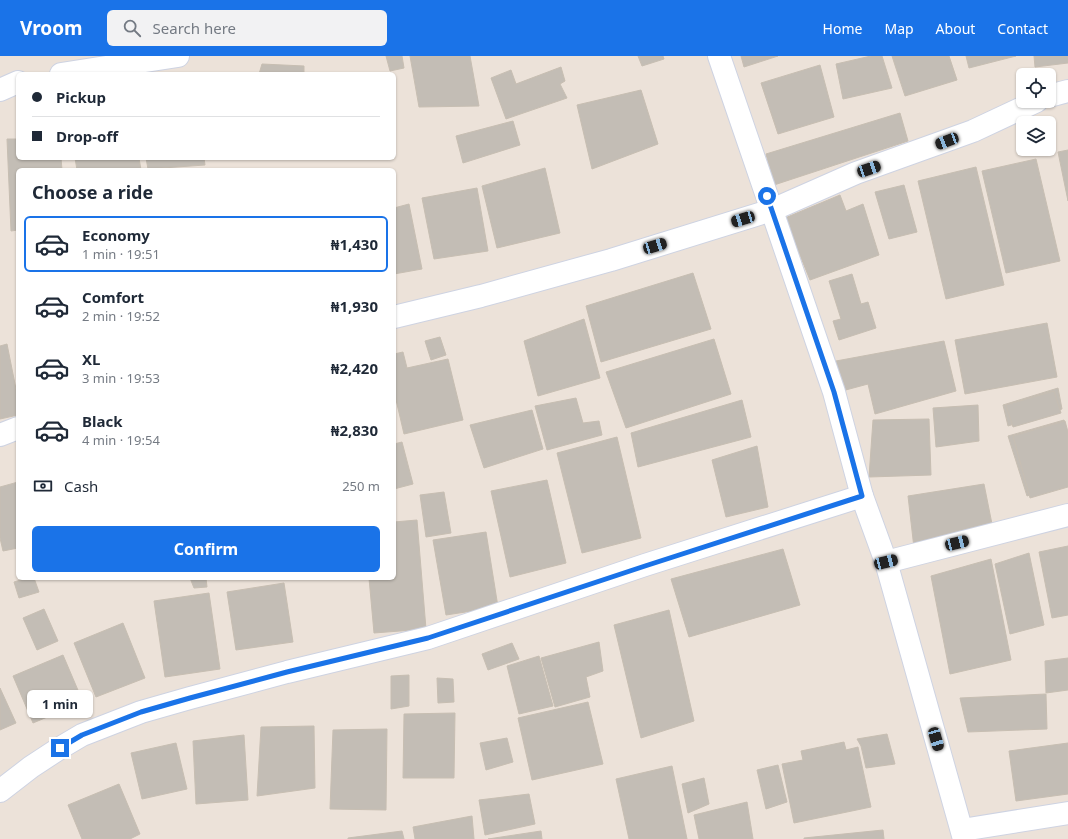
<!DOCTYPE html>
<html lang="en">
<head>
<meta charset="utf-8">
<style>
  body { margin:0; font-family:"Noto Sans",sans-serif; background:#f2f2f3; color:#1f2937; height:100vh; display:flex; flex-direction:column; font-size:15px; white-space:nowrap }
  * { box-sizing:border-box; margin:0 }
  p { font-size:13px; color:#747a83 }
  .icon { flex:none; width:22px; height:22px; fill:none; stroke:currentColor; stroke-width:2; stroke-linecap:round; stroke-linejoin:round }
  .map { position:relative; flex:1; overflow:hidden }
  .drawer { position:absolute; left:16px; top:112px; width:380px; height:412px; display:flex; flex-direction:column; background:#fff; border-radius:6px; box-shadow:0 1px 3px #0004 }
  .drawer>* { flex:none }
  .banner { position:absolute; left:16px; top:16px; width:380px; height:88px; border-radius:6px; box-shadow:0 1px 3px #0004; display:grid; align-content:center; height:88px; padding:0 16px; background:#fff }
  .buttons { position:absolute; left:1016px; top:12px; display:grid; gap:8px }
  .buttons a { display:grid; place-items:center; width:40px; height:40px; border-radius:6px; background:#fff; box-shadow:0 1px 3px #0004; font-size:20px }
  .end { position:absolute; width:18px; height:18px; margin:-9px; border:5px solid #1a73e8; background:#fff; box-shadow:0 0 0 2px #fff }
  .from { border-radius:50% }
  .bubble { position:absolute; height:28px; border-radius:6px; background:#fff; box-shadow:0 1px 3px #0004; font-size:13px; font-weight:700; line-height:28px; text-align:center }
  .car { position:absolute; width:12px; height:24px; margin:-12px -6px; border-radius:5px; box-shadow:0 0 3px 1px #0007; background:linear-gradient(#222 24%,#8ab4d8 0 40%,#222 0 76%,#8ab4d8 0 86%,#222 0) }
  .banner b { display:flex; align-items:center; gap:14px; height:38px; font-size:15px }
  .banner b+b { border-top:1px solid #e0e1e3 }
  .banner i { width:10px; height:10px; background:#1f2937 }
  ul { padding:0; list-style:none }
  li { display:flex; align-items:center; gap:12px; height:56px; margin:0 8px 6px; padding:0 8px; border:2px solid transparent; border-radius:6px }
  li div { flex:1 }
  li b { display:block; font-size:15px }
  li em { font-style:normal; font-weight:700 }
  li.active { border-color:#1a73e8 }
  li>.icon { width:36px; height:36px; stroke-width:1.5 }
  h2 { padding:0 16px; font-size:18px; line-height:48px }
  .pay { display:flex; align-items:center; gap:10px; height:44px; padding:0 16px; font-size:15px }
  .pay p { margin-inline-start:auto }
  .primary-button { display:flex; gap:8px; margin-top:auto; padding:8px 16px }
  .primary-button a { flex:1; height:46px; border-radius:6px; background:#1a73e8; color:#fff; font-size:16px; font-weight:700; line-height:46px; text-align:center }
  header { display:flex; align-items:center; gap:24px; box-sizing:border-box; height:56px; padding:0 20px; background:#1a73e8; color:#fff }
  header strong { font-size:19px }
  nav { display:flex; gap:22px; margin-inline-start:auto; font-size:14px }
  .search { width:280px; height:36px; background:#f2f2f3; display:flex; align-items:center; gap:10px; box-sizing:border-box; padding:0 14px; border-radius:6px; color:#747a83; font-size:15px }
  .map>svg:first-child { display:block }
  .building { fill:#c3bdb5; stroke:#c7beb2 }
  .lines { fill:none; stroke-linecap:round; stroke-linejoin:round }
  .street-casing { stroke:#ced3e2; stroke-width:24 }
  .street { stroke:#fff; stroke-width:22 }
  .route { stroke:#1a73e8; stroke-width:5 }
</style>
</head>
<body>
<header>
<strong>Vroom</strong>
<div class="search"><svg class="icon" aria-label="search" viewBox="0 0 24 24"><circle cx="10" cy="10" r="6"/><path d="M15 15l6 6"/></svg>Search here</div>
<nav><a>Home</a><a>Map</a><a>About</a><a>Contact</a></nav>
</header>
<div class="map">
<svg width="1068" height="783" viewBox="0 0 1068 783">
  <rect width="100%" height="100%" fill="#ece2d9"/>
  <g class="building">
    <polygon points="386,0 402,0 404,12 390,15"/>
    <polygon points="410,0 470,0 479,50 419,51"/>
    <polygon points="638,0 663,0 664,3 642,10"/>
    <polygon points="741,0 778,0 744,11"/>
    <polygon points="871,0 882,0 892,32 843,43 836,8"/>
    <polygon points="892,0 949,0 957,24 905,40"/>
    <polygon points="966,0 1016,0 969,12"/>
    <polygon points="1034,0 1068,0 1068,7 1035,11"/>
    <polygon points="262,8 304,10 304,18 259,18"/>
    <polygon points="820,9 834,61 778,78 761,27"/>
    <polygon points="561,11 565,25 560,28 567,42 506,63 491,22 511,14 516,28"/>
    <polygon points="641,34 658,88 592,113 577,49"/>
    <polygon points="900,57 908,85 774,129 766,98"/>
    <polygon points="513,65 520,89 463,107 456,80"/>
    <polygon points="7,83 18,83 18,102 61,102 62,114 18,114 18,174 11,175"/>
    <polygon points="1068,94 1068,145 1058,96"/>
    <polygon points="75,102 139,102 141,114 77,114"/>
    <polygon points="146,102 204,102 205,109 148,113"/>
    <polygon points="1036,103 1060,205 1006,217 982,115"/>
    <polygon points="976,111 1004,229 946,243 918,125"/>
    <polygon points="545,112 560,177 497,192 482,130"/>
    <polygon points="904,129 917,176 889,183 875,136"/>
    <polygon points="477,132 488,195 434,203 422,142"/>
    <polygon points="840,139 846,155 863,148 879,199 810,224 785,162"/>
    <polygon points="409,148 422,213 394,218 394,152"/>
    <polygon points="693,217 711,273 601,306 586,250"/>
    <polygon points="852,218 861,248 868,246 876,272 839,284 833,265 841,263 829,225"/>
    <polygon points="584,263 600,322 538,340 524,285"/>
    <polygon points="1047,267 1057,321 965,338 955,284"/>
    <polygon points="440,281 446,299 431,304 425,285"/>
    <polygon points="714,283 731,338 626,372 606,316"/>
    <polygon points="944,285 956,335 875,358 868,328 842,335 836,305"/>
    <polygon points="7,288 18,343 18,359 0,363 0,290"/>
    <polygon points="403,296 407,312 448,303 463,364 404,378 394,335 394,298"/>
    <polygon points="1058,332 1062,353 1008,370 1003,349"/>
    <polygon points="1054,335 1061,357 1013,371 1006,349"/>
    <polygon points="576,342 583,367 599,365 602,379 547,394 535,350"/>
    <polygon points="742,344 751,381 638,411 631,377"/>
    <polygon points="978,349 979,385 936,391 933,352"/>
    <polygon points="532,354 543,393 484,412 470,369"/>
    <polygon points="929,363 931,419 869,421 873,364"/>
    <polygon points="1064,364 1068,380 1068,426 1027,440 1008,380"/>
    <polygon points="1065,365 1068,376 1068,431 1030,442 1013,380"/>
    <polygon points="617,381 641,482 582,497 557,397"/>
    <polygon points="402,386 413,428 394,433 394,388"/>
    <polygon points="757,390 768,451 726,461 712,404"/>
    <polygon points="547,424 566,507 510,521 491,435"/>
    <polygon points="18,426 18,492 3,495 0,482 0,431"/>
    <polygon points="984,428 993,473 914,492 908,440"/>
    <polygon points="444,436 451,477 426,481 420,439"/>
    <polygon points="417,464 426,573 374,577 369,522 394,522 394,466"/>
    <polygon points="486,476 498,551 446,559 433,484"/>
    <polygon points="1068,490 1068,559 1052,562 1039,496"/>
    <polygon points="783,493 800,549 689,581 671,523"/>
    <polygon points="1029,497 1044,569 1010,578 995,508"/>
    <polygon points="991,503 1011,604 950,618 931,520"/>
    <polygon points="27,522 34,522 39,536 19,542 14,526"/>
    <polygon points="190,522 206,522 207,531 194,532"/>
    <polygon points="284,527 293,586 236,594 227,536"/>
    <polygon points="209,537 220,613 165,621 154,545"/>
    <polygon points="44,553 58,585 37,594 23,562"/>
    <polygon points="669,554 694,665 641,682 614,569"/>
    <polygon points="123,567 145,622 96,641 74,587"/>
    <polygon points="599,586 603,615 586,621 590,641 555,651 541,602"/>
    <polygon points="512,587 519,603 488,614 482,598"/>
    <polygon points="63,599 83,646 33,667 13,620"/>
    <polygon points="539,600 553,650 519,658 507,610"/>
    <polygon points="1068,602 1068,634 1046,637 1045,605"/>
    <polygon points="409,619 409,650 391,653 391,620"/>
    <polygon points="437,622 453,623 454,646 438,647"/>
    <polygon points="0,632 16,667 0,674"/>
    <polygon points="1046,638 1047,673 968,676 960,642"/>
    <polygon points="588,646 603,708 532,724 518,662"/>
    <polygon points="455,657 454,722 403,722 404,658"/>
    <polygon points="314,670 315,732 257,740 261,671"/>
    <polygon points="387,673 386,754 330,753 333,674"/>
    <polygon points="887,678 895,708 866,712 861,690 857,683"/>
    <polygon points="244,679 248,744 196,748 193,685"/>
    <polygon points="507,682 513,706 486,714 480,687"/>
    <polygon points="844,686 846,694 858,691 871,751 794,767 782,708 803,704 801,695"/>
    <polygon points="176,687 187,733 142,743 131,697"/>
    <polygon points="1068,687 1068,738 1016,745 1009,695"/>
    <polygon points="778,709 787,746 766,753 757,714"/>
    <polygon points="672,710 687,783 629,783 616,723"/>
    <polygon points="704,722 709,748 688,757 682,728"/>
    <polygon points="119,728 140,778 130,783 82,783 68,749"/>
    <polygon points="529,738 535,768 485,779 479,744"/>
    <polygon points="747,746 753,783 699,783 694,759"/>
    <polygon points="472,760 474,783 415,783 413,771"/>
    <polygon points="883,774 884,783 804,783 804,782"/>
    <polygon points="402,775 404,783 348,783 348,782"/>
    <polygon points="541,775 542,783 488,783"/>
  </g>
  <g class="lines">
    <defs>
      <g id="street">
        <polyline points="719,0 834,336 862,440 886,506 964,783"/>
        <polyline points="61,18 178,0"/>
        <polyline points="0,34 18,26"/>
        <polyline points="1049,40 1068,35"/>
        <polyline points="394,261 481,240 611,204 772,154 856,117 973,75 1037,45"/>
        <polyline points="0,379 18,372"/>
        <polyline points="886,506 1068,459"/>
        <polyline points="0,735 31,711 60,692 82,679 141,656 190,642 287,616 428,582 645,509 862,440"/>
        <polyline points="962,774 1068,757"/>
      </g>
    </defs>
    <use href="#street" class="street-casing"/>
    <use href="#street" class="street"/>
  </g>
  <g class="lines">
    <polyline class="route" points="60,692 82,679 141,656 190,642 287,616 428,582 645,510 862,440 834,336 767,140"/>
  </g>
</svg>
<div class="buttons">
<a><svg class="icon" aria-label="locate" viewBox="0 0 24 24"><circle cx="12" cy="12" r="6"/><path d="M12 2v4M12 18v4M2 12h4M18 12h4"/></svg></a>
<a><svg class="icon" aria-label="layers" viewBox="0 0 24 24"><path d="M12 4l9 5-9 5-9-5zM3 14l9 5 9-5"/></svg></a>
</div>
<i class="end from" style="left:767px;top:140px"></i>
<i class="end" style="left:60px;top:692px"></i>
<div class="bubble" style="left:27px;top:634px;width:66px">1 min</div>
<i class="car" style="left:947px;top:85px;rotate:249deg"></i>
<i class="car" style="left:869px;top:113px;rotate:71deg"></i>
<i class="car" style="left:743px;top:163px;rotate:253deg"></i>
<i class="car" style="left:655px;top:190px;rotate:73deg"></i>
<i class="car" style="left:957px;top:487px;rotate:76deg"></i>
<i class="car" style="left:886px;top:506px;rotate:76deg"></i>
<i class="car" style="left:936px;top:683px;rotate:164deg"></i>
<div class="banner">
<b><i class="from"></i>Pickup</b>
<b><i></i>Drop-off</b>
</div>
<section class="drawer">
<h2>Choose a ride</h2>
<ul>
<li class="active"><svg class="icon" aria-label="car" viewBox="0 0 24 24"><path d="M5 17H2v-5l4-1 3-4h7l3 4 3 1v5h-3M9 17h6M6 11h13"/><circle cx="7" cy="17" r="2"/><circle cx="17" cy="17" r="2"/></svg><div><b>Economy</b><p>1 min · 19:51</p></div><em>₦1,430</em></li>
<li><svg class="icon" aria-label="car" viewBox="0 0 24 24"><path d="M5 17H2v-5l4-1 3-4h7l3 4 3 1v5h-3M9 17h6M6 11h13"/><circle cx="7" cy="17" r="2"/><circle cx="17" cy="17" r="2"/></svg><div><b>Comfort</b><p>2 min · 19:52</p></div><em>₦1,930</em></li>
<li><svg class="icon" aria-label="car" viewBox="0 0 24 24"><path d="M5 17H2v-5l4-1 3-4h7l3 4 3 1v5h-3M9 17h6M6 11h13"/><circle cx="7" cy="17" r="2"/><circle cx="17" cy="17" r="2"/></svg><div><b>XL</b><p>3 min · 19:53</p></div><em>₦2,420</em></li>
<li><svg class="icon" aria-label="car" viewBox="0 0 24 24"><path d="M5 17H2v-5l4-1 3-4h7l3 4 3 1v5h-3M9 17h6M6 11h13"/><circle cx="7" cy="17" r="2"/><circle cx="17" cy="17" r="2"/></svg><div><b>Black</b><p>4 min · 19:54</p></div><em>₦2,830</em></li>
</ul>
<div class="pay"><svg class="icon" aria-label="cash" viewBox="0 0 24 24"><path d="M3 7h18v10H3z"/><circle cx="12" cy="12" r="2"/></svg>Cash<p>250 m</p></div>
<div class="primary-button"><a>Confirm</a></div>
</section>
</div>
</body>
</html>
